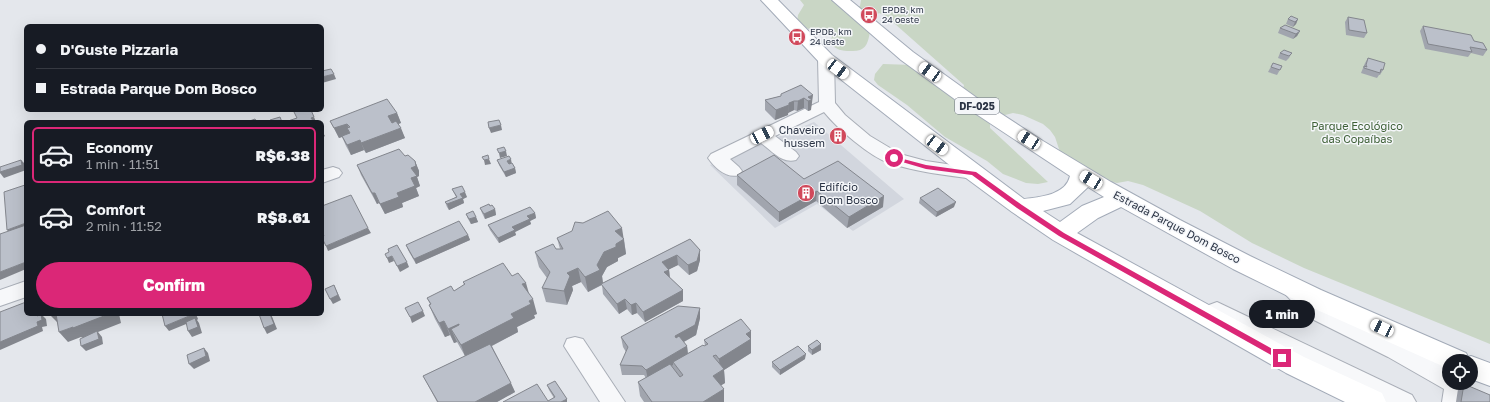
<!DOCTYPE html>
<html lang="en">
<head>
<meta charset="utf-8">
<style>
  body { margin:0; font-family:"Golos Text",sans-serif; background:#242831; color:#f1f3f6; height:100vh; display:flex; flex-direction:column; font-size:15px; white-space:nowrap }
  * { box-sizing:border-box; margin:0 }
  p { font-size:13px; color:#9ea1a6 }
  .icon { flex:none; width:22px; height:22px; fill:none; stroke:currentColor; stroke-width:2; stroke-linecap:round; stroke-linejoin:round }
  .map { position:relative; flex:1; overflow:hidden }
  .panel { position:absolute; left:24px; top:120px; width:300px; height:196px; display:flex; flex-direction:column; background:#171b24; border-radius:6px; box-shadow:0 4px 16px #0002 }
  .panel>* { flex:none }
  .banner { position:absolute; left:24px; top:24px; width:300px; height:88px; border-radius:6px; box-shadow:0 4px 16px #0002; display:grid; align-content:center; height:88px; padding:0 12px; background:#171b24 }
  .buttons { position:absolute; left:1442px; top:354px; display:grid; gap:8px }
  .buttons a { display:grid; place-items:center; width:36px; height:36px; border-radius:50%; background:#171b24; box-shadow:0 4px 16px #0002; font-size:20px }
  .end { position:absolute; width:18px; height:18px; margin:-9px; border:5px solid #db2777; background:#fff; box-shadow:0 0 0 2px #fff }
  .from { border-radius:50% }
  .bubble { position:absolute; height:28px; border-radius:14px; background:#171b24; box-shadow:0 4px 16px #0002; font-size:13px; font-weight:800; line-height:28px; text-align:center }
  .car { position:absolute; width:12px; height:24px; margin:-12px -6px; border-radius:5px; box-shadow:0 0 3px 1px #0007; background:linear-gradient(#fff 24%,#345 0 40%,#fff 0 76%,#345 0 86%,#fff 0) }
  .banner b { display:flex; align-items:center; gap:14px; height:38px; font-size:15px }
  .banner b+b { border-top:1px solid #363941 }
  .banner i { width:10px; height:10px; background:#f1f3f6 }
  ul { padding:7px 0 0; list-style:none }
  li { display:flex; align-items:center; gap:12px; height:56px; margin:0 8px 6px; padding:0 4px; border:2px solid transparent; border-radius:6px }
  li div { flex:1 }
  li b { display:block; font-size:15px }
  li em { font-style:normal; font-weight:800 }
  li.active { border-color:#db2777 }
  li>.icon { width:36px; height:36px; stroke-width:1.5 }
  .primary-button { display:flex; gap:8px; margin-top:auto; padding:8px 12px }
  .primary-button a { flex:1; height:46px; border-radius:24px; background:#db2777; color:#fff; font-size:16px; font-weight:800; line-height:46px; text-align:center }
  .map>svg:first-child { display:block }
  .built { fill:#d2d6de }
  .green { fill:#c9d6c5 }
  .lines { fill:none; stroke-linecap:round; stroke-linejoin:round }
  .minor-casing { stroke:#a9aeb7; stroke-width:2 }
  .major-casing { stroke:#a3abb8; stroke-width:2 }
  .minor { fill:#f7f8fa; fill-rule:evenodd }
  .major { fill:#fff; fill-rule:evenodd }
  .wall { fill:#a1a5ae }
  .shaded-wall { fill:#83868d }
  .building { fill:#bbc0ca; stroke:#83868d }
  .route { fill:#db2777 }
  .labels { text-anchor:middle; stroke-width:3; stroke-linejoin:round; paint-order:stroke }
  .far-poi-label { font-size:9px; fill:#2b3445; stroke:#f4f6f9; text-anchor:start }
  .shield { fill:#f4f6f9; stroke:#676e7b; stroke-width:1 }
  .shield-label { font-size:10px; font-weight:bold; fill:#2b3445 }
  .park-label { font-size:11px; fill:#3f6138; stroke:#f4f6f9 }
  .poi-label { font-size:11px; fill:#2b3445; stroke:#f4f6f9; text-anchor:end }
  .street-label { font-size:11px; fill:#2b3445; stroke:#f4f6f9 }
</style>
</head>
<body>
<div class="map">
<svg width="1490" height="402" viewBox="0 0 1490 402">
  <rect width="100%" height="100%" fill="#e4e7ec"/>
  <polygon class="built" points="814,122 904,199 853,231 817,204 775,228 710,165"/>
  <path class="green" d="M 800,0 L 835,0 L 852,7 L 860,6 L 861,0 L 1490,0 L 1490,344 L 1304,268 L 1252,243 L 1200,211 L 1143,185 L 1128,181 L 1117,183 L 1090,177 L 1060,152 L 1055,137 L 1050,130 L 1043,124 L 1023,115 L 1013,113 L 1001,116 L 990,123 L 990,128 L 1048,182 L 1038,184 L 1026,183 L 1003,174 L 987,161 L 945,137 L 907,105 L 878,85 L 874,80 L 875,74 L 883,64 L 913,65 L 962,93 L 964,85 L 886,16 L 879,13 C 863,24 878,53 850,51 C 842,51 836,50 830,43 L 833,33 C 818,30 810,33 797,22 L 798,15 L 804,5 Z"/>
  <g class="lines">
    <defs>
      <g id="minor">
        <path d="M 826,54 L 832,56 L 834,59 L 835,103 L 845,115 L 870,136 L 900,154 L 926,161 L 980,169 L 983,173 L 980,177 L 974,179 C 945,175 917,172 889,163 C 869,156 838,129 824,112 L 775,136 L 796,152 L 799,156 L 796,160 C 782,164 772,151 761,143 L 730,159 L 739,167 L 742,171 L 739,175 C 727,179 715,168 708,158 L 711,154 L 819,102 L 818,59 L 820,56 Z"/>
        <polygon points="333,167 339,169 342,173 339,177 322,183 322,170"/>
        <polygon points="26,281 26,297 0,306 0,290"/>
        <polygon points="1293,281 1300,283 1322,304 1404,343 1449,369 1449,383 1468,383 1466,402 1442,402 1444,389 1388,357 1306,316 1286,295 1282,289 1286,283"/>
        <polygon points="1217,302 1412,395 1416,402 1381,402 1209,317 1206,311 1209,305"/>
        <polygon points="575,337 583,339 625,402 600,402 564,346 567,339"/>
      </g>
      <path id="major" d="M 761,0 L 778,0 L 832,55 L 1024,199 C 1040,197 1066,195 1070,176 L 964,106 L 901,60 L 832,0 L 850,0 L 913,52 L 977,98 L 1043,141 L 1111,182 L 1180,220 L 1250,256 L 1321,290 L 1466,353 L 1468,357 L 1471,356 L 1490,363 L 1490,386 L 1471,379 L 1471,361 L 1449,361 L 1449,369 L 1304,304 L 1233,269 L 1121,207 L 1098,218 L 1077,233 L 1304,357 L 1382,393 L 1386,402 L 1345,402 L 1286,373 L 1053,240 L 1012,212 L 966,178 L 820,63 ZM 1088,187 L 1104,197 L 1082,206 L 1060,222 L 1043,211 L 1070,204 Z"/>
    </defs>
    <use href="#minor" class="minor-casing"/>
    <use href="#major" class="major-casing"/>
    <use href="#minor" class="minor"/>
    <use href="#major" class="major"/>
  </g>
  <g class="wall">
    <polygon points="1348,17 1367,33 1364,38 1346,35 1345,22"/>
    <polygon points="1288,19 1298,19 1296,24 1293,27 1286,24"/>
    <polygon points="1423,26 1487,50 1483,56 1471,53 1468,57 1425,49 1420,31"/>
    <polygon points="1280,28 1300,31 1297,36 1293,39 1278,33"/>
    <polygon points="1280,53 1292,53 1289,58 1286,61 1278,58"/>
    <polygon points="1368,58 1383,70 1380,75 1379,75 1377,78 1361,73 1365,63"/>
    <polygon points="1273,63 1282,66 1277,75 1268,72"/>
    <polygon points="801,85 812,105 811,105 811,110 808,111 804,108 797,111 794,110 788,113 788,115 775,120 765,110 765,100 781,96"/>
    <polygon points="397,113 401,123 398,124 405,138 366,153 364,150 351,155 346,146 342,137 339,138 330,121"/>
    <polygon points="834,130 842,136 837,139 833,136"/>
    <polygon points="405,156 415,161 419,171 419,176 417,177 420,186 416,188 419,196 402,203 403,207 385,214 379,203 377,204 361,175 357,165"/>
    <polygon points="497,160 512,163 515,168 516,173 506,177 499,165"/>
    <polygon points="737,175 804,179 883,207 847,228 816,201 779,222 737,185"/>
    <polygon points="452,189 467,197 463,199 464,203 449,210 447,207 445,202 456,197"/>
    <polygon points="920,198 954,207 936,217 919,203"/>
    <polygon points="480,208 495,209 496,215 485,219 482,213"/>
    <polygon points="535,213 536,218 530,221 531,224 515,232 516,235 499,243 490,230 488,225"/>
    <polygon points="466,214 476,217 478,222 471,224 468,219"/>
    <polygon points="468,235 470,240 416,264 408,250 406,245"/>
    <polygon points="557,238 624,239 626,254 618,258 618,261 607,267 602,276 603,283 690,239 700,250 700,260 697,271 689,275 678,265 669,269 670,278 683,290 683,301 645,322 637,313 632,315 627,309 619,314 603,294 602,285 588,292 581,282 572,286 573,290 567,305 546,302 542,288 547,278 539,267 535,252 560,249"/>
    <polygon points="512,276 528,293 537,314 534,315 535,318 517,327 518,332 492,346 515,392 497,402 437,402 423,376 465,356 457,342 454,343 450,335 445,337 435,319 429,305 430,304 427,298 454,291 464,285 463,282"/>
    <polygon points="700,318 696,335 684,342 687,346 688,353 705,346 704,340 751,331 751,353 724,370 725,383 720,385 724,402 644,402 640,396 638,382 646,378 644,375 622,375 620,365 626,352 623,347 621,337"/>
    <polygon points="821,344 821,350 812,355 808,351 808,346"/>
    <polygon points="805,359 780,375 772,367 772,362"/>
    <polygon points="1464,384 1490,402 1456,402 1458,389"/>
    <polygon points="547,385 567,399 567,402 503,402 548,401 554,398 549,390"/>
  </g>
  <g class="shaded-wall">
    <polygon points="1298,19 1296,24 1293,27 1295,22"/>
    <polygon points="1300,31 1297,36 1293,39 1296,34"/>
    <polygon points="334,74 336,79 322,83 322,77"/>
    <polygon points="813,95 811,110 808,111 808,97"/>
    <polygon points="804,98 804,108 797,111 798,101"/>
    <polygon points="794,101 794,110 788,113 789,103"/>
    <polygon points="789,105 788,115 775,120 776,110"/>
    <polygon points="397,113 401,123 392,126 388,116"/>
    <polygon points="314,117 316,122 313,122 311,118"/>
    <polygon points="347,124 352,134 347,128 350,134 339,138 334,128"/>
    <polygon points="501,125 502,130 491,133 489,128"/>
    <polygon points="401,128 405,138 366,153 361,143"/>
    <polygon points="322,131 325,136 322,138"/>
    <polygon points="843,131 842,136 837,139 838,134"/>
    <polygon points="360,140 364,150 351,155 347,145"/>
    <polygon points="506,151 507,156 500,158 499,153"/>
    <polygon points="489,159 491,164 485,165 484,160"/>
    <polygon points="511,159 512,165 508,166 507,161"/>
    <polygon points="21,160 26,165 26,170 4,178 0,173 0,172"/>
    <polygon points="415,161 419,171 419,176 417,177 420,186 416,188 419,196 402,203 403,207 385,214 380,204 397,193 411,178 411,168"/>
    <polygon points="515,168 516,173 506,177 504,172"/>
    <polygon points="817,191 816,201 779,222 779,212"/>
    <polygon points="465,192 467,197 463,199 464,203 449,210 447,204 460,194"/>
    <polygon points="372,193 375,193 379,203 377,204"/>
    <polygon points="884,196 883,207 847,228 849,217"/>
    <polygon points="956,202 954,207 936,217 937,212"/>
    <polygon points="495,209 496,215 485,219 484,214"/>
    <polygon points="535,213 536,218 530,221 531,224 515,232 516,235 499,243 498,238 527,216"/>
    <polygon points="476,217 478,222 471,224 469,219"/>
    <polygon points="26,223 26,230 12,235 7,230"/>
    <polygon points="368,228 371,233 328,251 326,246"/>
    <polygon points="622,228 626,254 618,258 618,261 607,267 602,276 603,284 588,292 585,277 597,265 615,231"/>
    <polygon points="468,235 470,240 416,264 414,259"/>
    <polygon points="700,250 700,260 697,271 689,275 688,265"/>
    <polygon points="677,255 678,265 664,272 662,262"/>
    <polygon points="392,256 394,261 389,263 387,258"/>
    <polygon points="26,262 26,269 0,280 0,272"/>
    <polygon points="407,262 409,267 400,272 397,266"/>
    <polygon points="578,268 581,282 572,286 573,290 567,305 564,291 567,273"/>
    <polygon points="669,270 670,280 664,272"/>
    <polygon points="526,283 530,297 522,284"/>
    <polygon points="334,285 341,300 333,304 330,299"/>
    <polygon points="683,290 683,301 645,322 643,312"/>
    <polygon points="533,299 537,314 534,315 535,318 517,327 518,332 466,359 461,345 511,314"/>
    <polygon points="625,299 627,309 619,314 617,304"/>
    <polygon points="636,303 637,313 632,315 631,305"/>
    <polygon points="700,308 700,318 696,335 676,346 675,336"/>
    <polygon points="423,311 425,316 412,323 410,317"/>
    <polygon points="37,314 41,314 46,319 47,326 42,327 43,331 0,350 0,342 37,322"/>
    <polygon points="49,314 59,314 58,323"/>
    <polygon points="109,314 119,314 121,323 98,332 102,337 103,344 86,351 81,346 83,338 81,337 68,342 59,332"/>
    <polygon points="194,314 196,314 198,319 197,320 199,323 202,333 192,337 188,331 196,320 169,331 165,326"/>
    <polygon points="270,314 271,314 277,329 267,334 264,328"/>
    <polygon points="444,321 450,335 445,337 439,323"/>
    <polygon points="459,324 464,338 451,329 457,342 454,343 448,329"/>
    <polygon points="751,331 751,353 724,370 725,383 714,390 713,376 720,372 719,359 746,334"/>
    <polygon points="821,344 821,350 812,355 812,350"/>
    <polygon points="687,346 688,356 673,362 673,365 648,380 646,370"/>
    <polygon points="204,348 208,353 210,361 194,369 189,364"/>
    <polygon points="806,354 805,359 780,375 780,370"/>
    <polygon points="511,383 515,392 497,402 475,402"/>
    <polygon points="724,389 724,402 703,402"/>
    <polygon points="567,399 567,402 561,402"/>
  </g>
  <g class="building">
    <polygon points="1291,16 1298,19 1295,22 1288,19"/>
    <polygon points="1348,17 1364,20 1367,33 1349,30"/>
    <polygon points="1285,25 1300,31 1296,34 1280,28"/>
    <polygon points="1423,26 1471,35 1474,41 1483,43 1487,50 1470,47 1472,52 1428,44"/>
    <polygon points="1284,50 1292,53 1289,56 1280,53"/>
    <polygon points="1368,58 1385,63 1383,70 1381,69 1380,73 1364,68 1364,66 1367,67 1366,65"/>
    <polygon points="1273,63 1282,66 1280,70 1271,67"/>
    <polygon points="331,69 334,74 322,77 322,71"/>
    <polygon points="801,85 813,95 808,97 812,100 808,101 804,98 798,101 794,101 789,103 789,105 776,110 765,100 781,96 781,94"/>
    <polygon points="387,99 397,113 388,116 392,123 396,121 401,128 361,143 360,140 347,145 342,136 350,133 347,128 350,127 347,124 334,128 330,121"/>
    <polygon points="293,110 311,110 314,117 311,118 314,122 285,122 297,118"/>
    <polygon points="280,117 282,122 271,122 270,120"/>
    <polygon points="255,119 257,122 247,122"/>
    <polygon points="499,120 501,125 489,128 488,122"/>
    <polygon points="838,128 843,131 838,134 834,130"/>
    <polygon points="504,147 506,151 499,153 497,149"/>
    <polygon points="399,149 405,156 408,155 415,161 416,166 411,168 417,176 411,178 415,186 397,193 399,197 380,204 375,193 372,193 357,165"/>
    <polygon points="488,155 489,159 484,160 482,157"/>
    <polygon points="774,155 804,179 838,161 884,196 849,217 817,191 779,212 737,175"/>
    <polygon points="509,156 511,159 507,161 509,164 512,163 515,168 504,172 497,160"/>
    <polygon points="21,160 22,165 0,172 0,167"/>
    <polygon points="25,185 26,195 26,223 7,230 4,192"/>
    <polygon points="462,186 465,192 460,194 463,198 447,204 445,202 457,197 452,189"/>
    <polygon points="938,188 956,202 937,212 920,198"/>
    <polygon points="351,195 368,228 326,246 322,238 322,237 324,236 322,232 322,206"/>
    <polygon points="489,204 490,206 492,205 495,209 484,214 480,208"/>
    <polygon points="530,207 535,213 527,216 530,219 512,227 515,230 498,238 488,225"/>
    <polygon points="473,211 476,217 469,219 466,214"/>
    <polygon points="608,211 622,228 615,231 624,239 616,244 616,247 604,252 597,265 600,270 585,277 578,268 567,273 570,276 564,291 542,288 550,272 535,252 553,244 556,249 563,249 557,238 572,231 575,222 583,223"/>
    <polygon points="459,221 468,235 414,259 406,245"/>
    <polygon points="26,225 26,262 0,272 0,234"/>
    <polygon points="690,239 700,250 697,261 688,265 677,255 662,262 669,270 664,272 683,290 643,312 636,303 631,305 625,299 617,304 601,284"/>
    <polygon points="397,245 407,262 397,266 392,256 387,258 385,254 389,252 388,249"/>
    <polygon points="503,263 512,276 518,273 526,283 522,284 533,299 529,301 531,304 511,314 514,318 461,345 451,329 459,325 459,324 448,329 444,321 439,323 429,305 431,304 427,298 451,286 454,291 465,284 463,282"/>
    <polygon points="334,285 338,295 330,299 325,289"/>
    <polygon points="26,302 26,314 37,314 37,316 41,314 42,320 37,322 38,326 0,342 0,312"/>
    <polygon points="418,302 423,311 410,317 405,308"/>
    <polygon points="678,306 700,308 695,325 675,336 676,338 679,336 687,346 646,370 642,366 620,365 628,347 621,337"/>
    <polygon points="56,314 109,314 73,328 73,327 59,332"/>
    <polygon points="162,314 194,314 165,326"/>
    <polygon points="259,314 270,314 274,324 264,328"/>
    <polygon points="195,318 198,327 188,331 186,322"/>
    <polygon points="741,319 751,331 746,334 751,339 719,359 716,355 713,356 724,369 713,376 724,389 703,402 652,402 638,382 670,364 680,377 683,375 673,362 703,345 704,346 708,344 704,340"/>
    <polygon points="97,331 99,339 81,346 80,339"/>
    <polygon points="817,340 821,344 812,350 808,346"/>
    <polygon points="490,344 511,383 475,402 438,402 423,376"/>
    <polygon points="798,346 806,354 780,370 772,362"/>
    <polygon points="204,348 206,356 189,364 187,355"/>
    <polygon points="555,381 567,399 561,402 503,402 537,384 548,401 555,397 547,385"/>
    <polygon points="1464,384 1490,395 1490,402 1461,402"/>
  </g>
  <polygon class="route" points="892,156 926,165 976,172 1022,205 1064,233 1285,356 1285,360 1280,360 1059,236 1017,208 972,175 926,169 892,159"/>
  <defs>
    <symbol id="bus-disc" viewBox="-11 -11 22 22"><circle r="9.5" fill="#d1495b" stroke="#f4f6f9"/><path d="M-5-6H5V4H4V6H2V4H-2V6H-4V4H-5ZM-3.5-4V0h7V-4ZM-3.5 1.2v1.5H-2V1.2ZM2 1.2v1.5H3.5V1.2Z" fill="#fff"/></symbol>
    <symbol id="building-disc" viewBox="-11 -11 22 22"><circle r="9.5" fill="#d1495b" stroke="#f4f6f9"/><path d="M-4-6H4V6H1V3H-1V6H-4ZM-2.5-4.3h1.7v1.8h-1.7ZM.8-4.3h1.7v1.8H.8ZM-2.5-1h1.7V.8h-1.7ZM.8-1h1.7V.8H.8Z" fill="#fff"/></symbol>
  </defs>
  <g fill-rule="evenodd">
    <use href="#bus-disc" x="859" y="5" width="20" height="20"/>
    <use href="#bus-disc" x="787" y="27" width="20" height="20"/>
    <use href="#building-disc" x="828" y="126" width="20" height="20"/>
    <use href="#building-disc" x="796" y="183" width="20" height="20"/>
  </g>
  <g class="labels">
    <g class="far-poi-label">
      <text x="882" y="13">EPDB, km<tspan x="882" dy="10">24 oeste</tspan></text>
      <text x="810" y="35">EPDB, km<tspan x="810" dy="10">24 leste</tspan></text>
    </g>
    <rect class="shield" x="955" y="98" width="44" height="16" rx="3"/>
    <g class="shield-label">
      <text x="977" y="110">DF-025</text>
    </g>
    <g class="park-label">
      <text x="1357" y="130">Parque Ecológico<tspan x="1357" dy="13">das Copaíbas</tspan></text>
    </g>
    <g class="poi-label">
      <text x="825" y="134">Chaveiro<tspan x="825" dy="13">hussem</tspan></text>
      <text x="819" y="191" text-anchor="start">Edifício<tspan x="819" dy="13">Dom Bosco</tspan></text>
    </g>
    <g class="street-label">
      <text transform="translate(1177 227) rotate(28)" y="4">Estrada Parque Dom Bosco</text>
    </g>
  </g>
</svg>
<div class="buttons">
<a><svg class="icon" aria-label="locate" viewBox="0 0 24 24"><circle cx="12" cy="12" r="6"/><path d="M12 2v4M12 18v4M2 12h4M18 12h4"/></svg></a>
</div>
<i class="end from" style="left:894px;top:158px"></i>
<i class="end" style="left:1282px;top:358px"></i>
<div class="bubble" style="left:1249px;top:300px;width:66px">1 min</div>
<i class="car" style="left:838px;top:69px;rotate:127deg"></i>
<i class="car" style="left:930px;top:72px;rotate:305deg"></i>
<i class="car" style="left:762px;top:135px;rotate:64deg"></i>
<i class="car" style="left:1029px;top:140px;rotate:303deg"></i>
<i class="car" style="left:937px;top:145px;rotate:127deg"></i>
<i class="car" style="left:1091px;top:180px;rotate:301deg"></i>
<i class="car" style="left:1382px;top:328px;rotate:295deg"></i>
<div class="banner">
<b><i class="from"></i>D'Guste Pizzaria</b>
<b><i></i>Estrada Parque Dom Bosco</b>
</div>
<section class="panel">
<ul>
<li class="active"><svg class="icon" aria-label="car" viewBox="0 0 24 24"><path d="M5 17H2v-5l4-1 3-4h7l3 4 3 1v5h-3M9 17h6M6 11h13"/><circle cx="7" cy="17" r="2"/><circle cx="17" cy="17" r="2"/></svg><div><b>Economy</b><p>1 min · 11:51</p></div><em>R$6.38</em></li>
<li><svg class="icon" aria-label="car" viewBox="0 0 24 24"><path d="M5 17H2v-5l4-1 3-4h7l3 4 3 1v5h-3M9 17h6M6 11h13"/><circle cx="7" cy="17" r="2"/><circle cx="17" cy="17" r="2"/></svg><div><b>Comfort</b><p>2 min · 11:52</p></div><em>R$8.61</em></li>
</ul>
<div class="primary-button"><a>Confirm</a></div>
</section>
</div>
</body>
</html>
